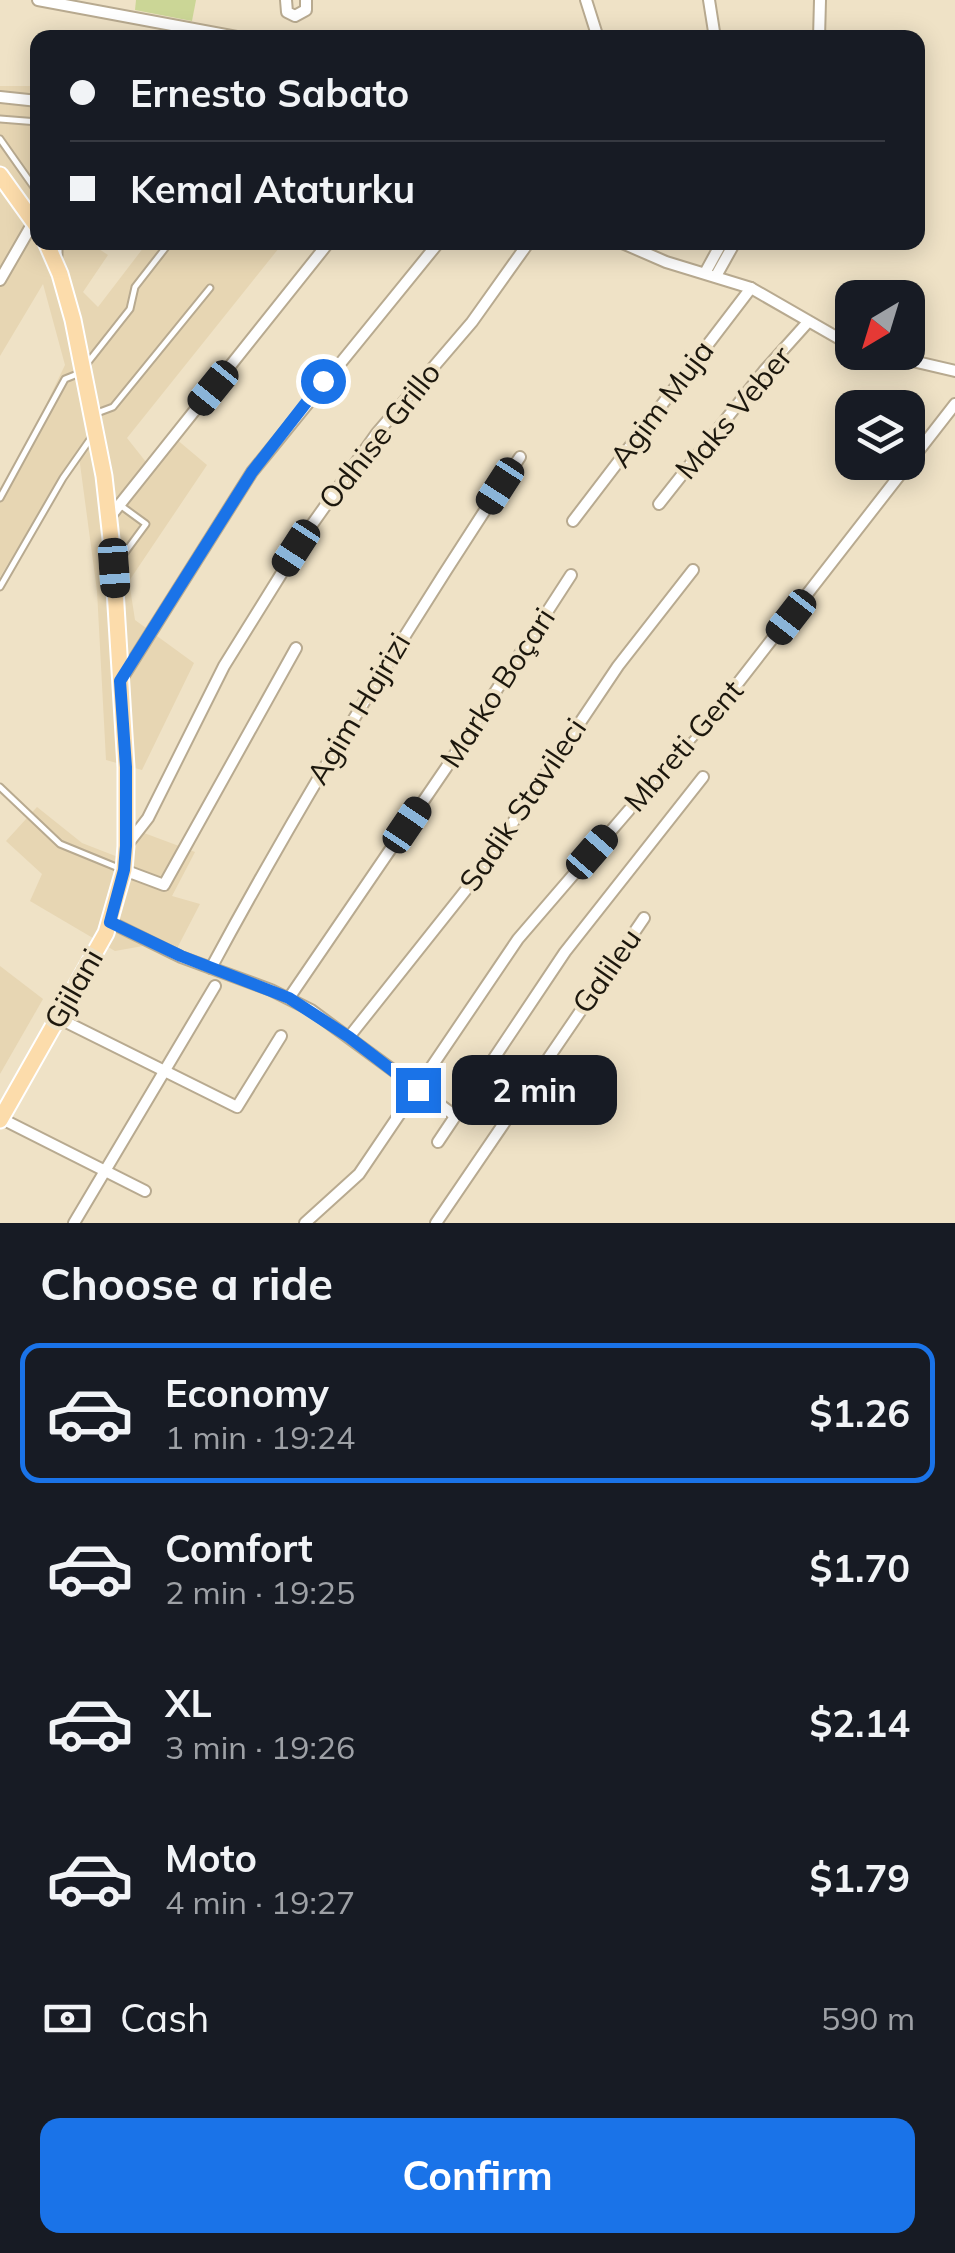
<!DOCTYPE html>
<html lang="en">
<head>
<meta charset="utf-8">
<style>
  body { margin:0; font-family:Mulish,sans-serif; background:#242831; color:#f1f3f6; height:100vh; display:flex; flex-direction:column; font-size:38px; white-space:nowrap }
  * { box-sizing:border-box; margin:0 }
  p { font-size:32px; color:#9ea1a6 }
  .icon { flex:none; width:55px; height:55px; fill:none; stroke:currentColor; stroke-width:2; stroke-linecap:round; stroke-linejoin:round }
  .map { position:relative; height:1223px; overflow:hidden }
  .sheet { display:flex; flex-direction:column; background:#171b24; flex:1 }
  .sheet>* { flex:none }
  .hud { position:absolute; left:30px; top:30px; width:895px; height:220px; border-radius:20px; box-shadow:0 5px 25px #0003; display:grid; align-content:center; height:220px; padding:0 40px; background:#171b24 }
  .needle { width:65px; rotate:218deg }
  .buttons { position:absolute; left:835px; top:280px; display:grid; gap:20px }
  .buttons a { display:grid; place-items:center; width:90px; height:90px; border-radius:20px; background:#171b24; box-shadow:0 5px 25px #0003; font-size:50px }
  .end { position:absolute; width:45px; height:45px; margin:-22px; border:12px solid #1a73e8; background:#fff; box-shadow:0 0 0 5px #fff }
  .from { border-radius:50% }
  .bubble { position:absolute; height:70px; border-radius:20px; background:#171b24; box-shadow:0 5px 25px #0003; font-size:32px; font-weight:700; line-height:70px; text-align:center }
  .car { position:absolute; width:30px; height:60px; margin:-30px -15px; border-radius:12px; box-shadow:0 0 8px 2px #0007; background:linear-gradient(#222 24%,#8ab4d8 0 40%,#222 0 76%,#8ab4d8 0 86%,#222 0) }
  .hud b { display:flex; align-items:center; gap:35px; height:95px; font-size:38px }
  .hud b+b { border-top:2px solid #363941 }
  .hud i { width:25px; height:25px; background:#f1f3f6 }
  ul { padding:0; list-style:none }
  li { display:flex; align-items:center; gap:30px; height:140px; margin:0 20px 15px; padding:0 20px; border:5px solid transparent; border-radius:20px }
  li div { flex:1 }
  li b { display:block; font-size:38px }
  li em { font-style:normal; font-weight:700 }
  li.on { border-color:#1a73e8 }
  li>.icon { width:90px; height:90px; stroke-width:1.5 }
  h2 { padding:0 40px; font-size:45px; line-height:120px }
  .pay { display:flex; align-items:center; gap:25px; height:110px; padding:0 40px; font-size:38px }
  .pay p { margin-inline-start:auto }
  .cta { display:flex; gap:20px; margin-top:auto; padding:20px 40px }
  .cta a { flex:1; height:115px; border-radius:20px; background:#1a73e8; color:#fff; font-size:40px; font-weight:700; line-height:115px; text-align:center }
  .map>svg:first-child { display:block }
  .built { fill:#e7d6b3 }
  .green { fill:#cbd696 }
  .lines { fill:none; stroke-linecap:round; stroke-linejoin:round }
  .service-casing { stroke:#b8aa90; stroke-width:9 }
  .minor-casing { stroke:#b8aa90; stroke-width:14 }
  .primary-casing { stroke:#fff; stroke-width:19 }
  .service { stroke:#fff; stroke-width:5 }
  .minor { stroke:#fff; stroke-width:10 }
  .primary { stroke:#fcdcab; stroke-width:15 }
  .route { stroke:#1a73e8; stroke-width:12 }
  .labels { text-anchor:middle; stroke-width:8; stroke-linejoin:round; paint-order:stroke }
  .street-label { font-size:30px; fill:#1c170d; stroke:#efe2c6 }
</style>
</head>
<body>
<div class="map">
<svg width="955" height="1223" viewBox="0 0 955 1223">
  <rect width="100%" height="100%" fill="#efe2c6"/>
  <g class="built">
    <polygon points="0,86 37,86 38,242 99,243 96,247 108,255 83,292 98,307 147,243 283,243 127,438 146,462 169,433 207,465 129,581 135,620 194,663 142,770 106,760 97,591 78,449 0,577 0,500 65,365 43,284 0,356"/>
    <polygon points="37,807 82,843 118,857 120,824 195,852 172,896 200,904 171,960 143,946 115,951 30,901 42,874 6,841"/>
    <polygon points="0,966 43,999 0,1074"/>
  </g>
  <polygon class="green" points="136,0 196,0 192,21 135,10"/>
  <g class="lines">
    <defs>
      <g id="service">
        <polyline points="0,119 38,122"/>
        <polyline points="0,139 38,193"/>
        <polyline points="59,256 59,242"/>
        <polyline points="85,366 130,309 135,287 170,242"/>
        <polyline points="97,413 113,407 210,288"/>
        <polyline points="0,498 65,379 80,373"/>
        <polyline points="118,562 146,524 120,505"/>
        <polyline points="0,587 63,478 91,438"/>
        <polyline points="0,787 60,844 121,869"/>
        <polyline points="629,810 703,728"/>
      </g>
      <g id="minor">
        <polyline points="38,0 242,38"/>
        <polyline points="286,0 287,12 295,16 306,10 306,0"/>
        <polyline points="586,0 598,38"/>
        <polyline points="709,0 715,38"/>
        <polyline points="819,38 820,0"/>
        <polyline points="0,97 38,101"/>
        <polyline points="620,242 666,262 751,288 852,346"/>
        <polyline points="705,273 722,242"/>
        <polyline points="716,276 735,242"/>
        <polyline points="0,280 34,221"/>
        <polyline points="874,352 955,371"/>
        <polyline points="659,504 764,371 808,322"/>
        <polyline points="109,518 329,242"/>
        <polyline points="573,521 751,288"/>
        <polyline points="121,680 252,472 439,242"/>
        <polyline points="703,728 955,404"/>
        <polyline points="127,845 148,818 224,666 311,526 377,433 472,322 529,242"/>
        <polyline points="124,870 164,885 296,648"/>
        <polyline points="110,922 181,957 271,990 311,1010 454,1115"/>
        <path d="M 211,968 C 306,792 410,623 520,457"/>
        <polyline points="289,998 446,768 571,575"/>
        <polyline points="58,1018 237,1107 281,1036"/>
        <polyline points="349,1037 477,876 618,666 693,570"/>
        <polyline points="0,1118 145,1191"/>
        <polyline points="438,1142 565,952 703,777"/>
        <polyline points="74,1223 215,986"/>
        <polyline points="305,1223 359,1174 518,939 629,810"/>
        <polyline points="436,1223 644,918"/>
      </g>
      <g id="primary">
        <polyline points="0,175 38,228"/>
        <polyline points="0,1120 106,933 124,870 126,846 126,767 113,557 104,476 73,320 60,274 46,242"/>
      </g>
    </defs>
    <use href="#service" class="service-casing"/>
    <use href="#minor" class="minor-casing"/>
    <use href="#primary" class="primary-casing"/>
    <use href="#service" class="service"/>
    <use href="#minor" class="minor"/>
    <use href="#primary" class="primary"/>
  </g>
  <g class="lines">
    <polyline class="route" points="323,381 252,472 120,681 126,767 126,846 124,870 110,922 181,956 289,998 349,1037 418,1090"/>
  </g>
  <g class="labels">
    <g class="street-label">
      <text transform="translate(662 404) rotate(-53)" y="10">Agim Muja</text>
      <text transform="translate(734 413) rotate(-50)" y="10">Maks Veber</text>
      <text transform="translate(380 436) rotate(-52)" y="10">Odhise Grillo</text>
      <text transform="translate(498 688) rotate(-57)" y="10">Marko Boçari</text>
      <text transform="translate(359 709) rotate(-59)" y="10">Agim Hajrizi</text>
      <text transform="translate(684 746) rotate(-49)" y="10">Mbreti Gent</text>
      <text transform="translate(523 805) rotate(-56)" y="10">Sadik Stavileci</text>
      <text transform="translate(607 971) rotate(-55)" y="10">Galileu</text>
      <text transform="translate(74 989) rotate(-60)" y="10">Gjilani</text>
    </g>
  </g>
</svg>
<div class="buttons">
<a><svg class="needle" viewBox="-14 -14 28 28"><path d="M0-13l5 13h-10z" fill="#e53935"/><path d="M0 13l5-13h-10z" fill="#9ea1a6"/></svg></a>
<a><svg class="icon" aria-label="layers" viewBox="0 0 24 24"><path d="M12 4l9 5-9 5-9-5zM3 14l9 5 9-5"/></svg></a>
</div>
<i class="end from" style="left:323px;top:381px"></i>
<i class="end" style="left:418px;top:1090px"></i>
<div class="bubble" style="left:452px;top:1055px;width:165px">2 min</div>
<i class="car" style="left:213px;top:388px;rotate:219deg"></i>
<i class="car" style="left:500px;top:486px;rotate:213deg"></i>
<i class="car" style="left:296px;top:548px;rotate:213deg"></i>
<i class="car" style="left:114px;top:568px;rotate:176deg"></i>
<i class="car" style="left:791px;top:617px;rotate:218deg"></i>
<i class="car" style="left:407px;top:825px;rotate:34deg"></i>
<i class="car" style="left:592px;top:852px;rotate:41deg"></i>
<div class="hud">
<b><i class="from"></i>Ernesto Sabato</b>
<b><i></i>Kemal Ataturku</b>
</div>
</div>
<section class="sheet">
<h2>Choose a ride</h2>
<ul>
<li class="on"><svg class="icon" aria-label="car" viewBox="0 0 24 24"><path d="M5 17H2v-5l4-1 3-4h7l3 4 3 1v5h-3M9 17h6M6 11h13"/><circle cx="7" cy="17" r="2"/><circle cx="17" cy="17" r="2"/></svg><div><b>Economy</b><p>1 min · 19:24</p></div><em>$1.26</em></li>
<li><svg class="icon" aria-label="car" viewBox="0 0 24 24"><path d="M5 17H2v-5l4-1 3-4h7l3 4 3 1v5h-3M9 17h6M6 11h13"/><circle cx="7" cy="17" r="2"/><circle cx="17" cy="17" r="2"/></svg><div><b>Comfort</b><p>2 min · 19:25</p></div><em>$1.70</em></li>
<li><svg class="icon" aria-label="car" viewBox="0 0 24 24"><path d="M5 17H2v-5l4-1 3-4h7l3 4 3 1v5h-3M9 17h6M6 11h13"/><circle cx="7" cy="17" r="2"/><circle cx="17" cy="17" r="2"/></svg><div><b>XL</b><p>3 min · 19:26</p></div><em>$2.14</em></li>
<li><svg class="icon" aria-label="car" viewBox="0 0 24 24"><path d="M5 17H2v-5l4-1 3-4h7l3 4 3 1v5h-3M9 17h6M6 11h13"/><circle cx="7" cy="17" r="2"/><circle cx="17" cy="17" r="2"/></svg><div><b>Moto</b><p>4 min · 19:27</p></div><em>$1.79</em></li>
</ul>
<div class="pay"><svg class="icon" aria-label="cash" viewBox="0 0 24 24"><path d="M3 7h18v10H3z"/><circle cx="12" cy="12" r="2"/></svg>Cash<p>590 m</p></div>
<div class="cta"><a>Confirm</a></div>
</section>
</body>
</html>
